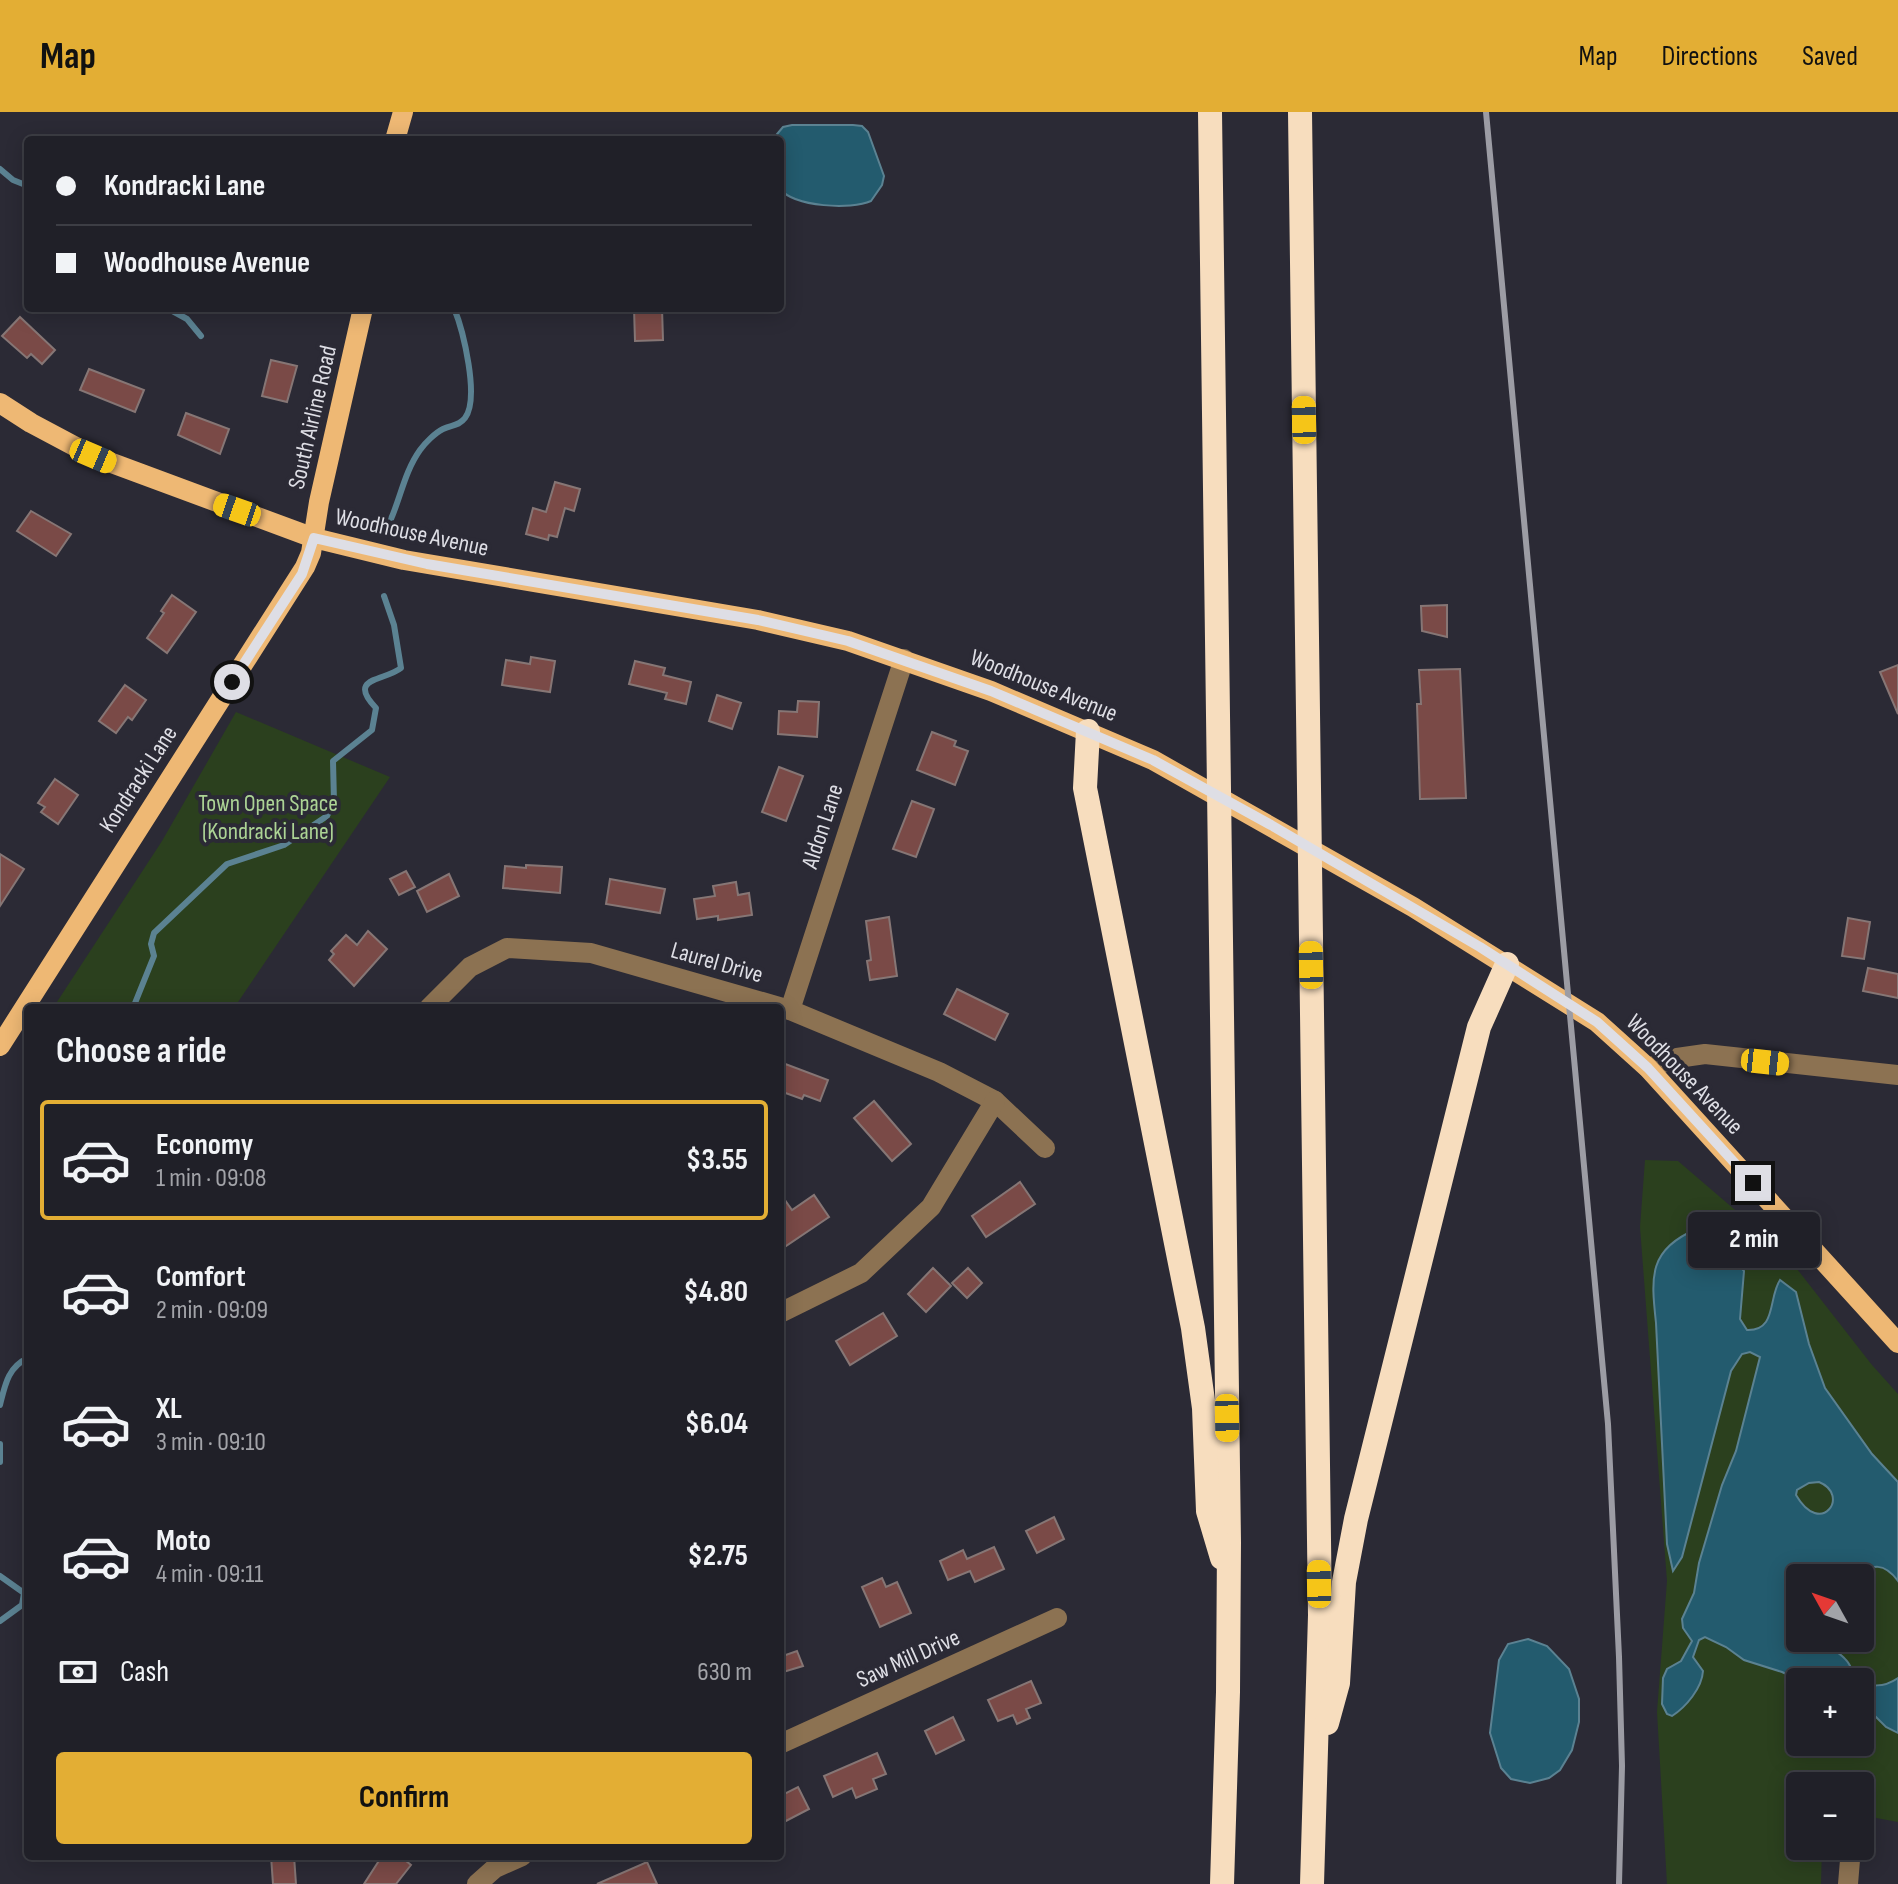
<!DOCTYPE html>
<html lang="en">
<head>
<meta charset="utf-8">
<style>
  body { margin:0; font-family:"Sofia Sans Condensed",sans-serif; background:#2d2d34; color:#f1f3f6; height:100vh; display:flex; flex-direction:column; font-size:30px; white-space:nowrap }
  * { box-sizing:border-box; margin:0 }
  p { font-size:26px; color:#a2a3a8 }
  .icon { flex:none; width:44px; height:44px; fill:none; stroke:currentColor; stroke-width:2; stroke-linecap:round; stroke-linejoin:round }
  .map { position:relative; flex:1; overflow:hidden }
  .drawer { position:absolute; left:24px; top:892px; width:760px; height:856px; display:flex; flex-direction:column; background:#202028; border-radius:8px; box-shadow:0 4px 20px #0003,0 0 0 2px #3d3e45 }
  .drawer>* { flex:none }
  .top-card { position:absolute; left:24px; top:24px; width:760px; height:176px; border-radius:8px; box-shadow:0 4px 20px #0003,0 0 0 2px #3d3e45; display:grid; align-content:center; height:176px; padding:0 32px; background:#202028 }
  .needle { width:52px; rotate:310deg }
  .tools { position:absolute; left:1786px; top:1452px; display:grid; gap:16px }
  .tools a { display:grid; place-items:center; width:88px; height:88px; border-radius:8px; background:#202028; box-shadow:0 4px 20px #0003,0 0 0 2px #3d3e45; font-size:40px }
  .end { position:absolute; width:36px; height:36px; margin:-18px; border:10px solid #dedee5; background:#111; box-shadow:0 0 0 4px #111 }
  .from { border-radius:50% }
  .bubble { position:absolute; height:56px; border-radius:8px; background:#202028; box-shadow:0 4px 20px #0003,0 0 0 2px #3d3e45; font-size:26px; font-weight:700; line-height:56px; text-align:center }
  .car { position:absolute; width:24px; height:48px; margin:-24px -12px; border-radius:10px; box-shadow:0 0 6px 2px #0007; background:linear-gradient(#f5c518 24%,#345 0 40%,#f5c518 0 76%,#345 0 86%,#f5c518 0) }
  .top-card b { display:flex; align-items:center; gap:28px; height:76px; font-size:30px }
  .top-card b+b { border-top:2px solid #3d3e45 }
  .top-card i { width:20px; height:20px; background:#f1f3f6 }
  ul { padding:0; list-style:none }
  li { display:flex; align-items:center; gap:24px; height:120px; margin:0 16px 12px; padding:0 16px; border:4px solid transparent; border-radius:8px }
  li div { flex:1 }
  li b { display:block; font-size:30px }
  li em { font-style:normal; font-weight:700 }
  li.on { border-color:#e3ae34 }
  li>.icon { width:72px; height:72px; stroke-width:1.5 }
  h2 { padding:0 32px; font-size:36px; line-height:96px }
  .pay { display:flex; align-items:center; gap:20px; height:88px; padding:0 32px; font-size:30px }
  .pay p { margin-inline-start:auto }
  .button { display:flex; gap:16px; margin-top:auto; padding:16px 32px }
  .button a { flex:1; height:92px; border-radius:8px; background:#e3ae34; color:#111; font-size:32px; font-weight:700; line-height:92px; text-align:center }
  header { display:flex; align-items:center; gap:48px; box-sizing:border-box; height:112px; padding:0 40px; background:#e3ae34; color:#111 }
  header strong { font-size:38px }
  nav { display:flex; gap:44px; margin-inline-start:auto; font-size:28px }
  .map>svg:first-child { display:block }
  .green { fill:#2b401e; fill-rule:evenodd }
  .water { fill:#235b6e; stroke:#5b8292; stroke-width:2; fill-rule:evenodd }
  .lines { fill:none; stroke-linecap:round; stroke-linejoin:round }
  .stream { stroke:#5b8292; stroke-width:6 }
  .building { fill:#7a4a47; stroke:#867675; stroke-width:2 }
  .minor { stroke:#8c7252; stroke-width:20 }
  .major { stroke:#eeb874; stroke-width:20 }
  .highway { stroke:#f7ddbe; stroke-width:24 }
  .rail { stroke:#9c9ca4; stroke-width:6 }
  .route { stroke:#dedee5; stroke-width:10 }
  .labels { text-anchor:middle; stroke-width:8; stroke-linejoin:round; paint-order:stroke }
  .street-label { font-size:24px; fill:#dedee5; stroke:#2b2a35 }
  .park-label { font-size:24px; fill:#acd495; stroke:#2b2a35 }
</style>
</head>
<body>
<header>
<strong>Map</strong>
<nav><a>Map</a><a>Directions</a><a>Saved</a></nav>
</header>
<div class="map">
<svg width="1898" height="1772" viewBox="0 0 1898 1772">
  <rect width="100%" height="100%" fill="#2b2a35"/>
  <g class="green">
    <polygon points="236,600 390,665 234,896 53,896 162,729"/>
    <path d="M 1645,1048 L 1678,1049 L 1783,1139 L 1872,1253 L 1898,1282 L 1898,1710 L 1860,1703 L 1860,1674 L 1800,1674 L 1800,1734 L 1822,1734 L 1821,1772 L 1667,1772 L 1657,1600 L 1667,1469 L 1640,1115 ZM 1800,1466 L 1860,1466 L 1860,1526 L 1800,1526 ZM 1800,1570 L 1860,1570 L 1860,1630 L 1800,1630 Z"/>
  </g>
  <g class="water">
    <path d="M 792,13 L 853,13 L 862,14 L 868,20 L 884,64 L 882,73 L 871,89 C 851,98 795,95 780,77 L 780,28 L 772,28 L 783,15 Z"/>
    <path d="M 1697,1117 L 1720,1131 L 1744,1159 L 1740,1207 L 1747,1218 C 1777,1219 1768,1186 1780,1168 L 1796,1180 L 1809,1232 L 1825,1276 L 1872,1342 L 1898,1370 L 1898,1469 C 1878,1442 1865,1461 1846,1466 C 1833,1470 1814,1466 1800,1466 L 1800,1526 L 1822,1526 C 1828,1537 1839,1539 1846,1548 C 1851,1553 1852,1560 1856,1565 C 1868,1577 1885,1575 1898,1566 L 1898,1621 L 1886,1615 L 1860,1589 L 1860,1570 L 1803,1570 L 1782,1560 L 1744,1548 L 1726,1535 L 1705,1525 L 1699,1528 L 1693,1545 L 1703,1559 C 1702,1576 1686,1595 1672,1604 L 1667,1602 L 1662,1592 L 1663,1566 L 1667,1557 L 1681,1549 L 1692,1529 L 1683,1516 L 1682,1507 L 1694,1481 L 1699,1451 L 1722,1373 L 1736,1339 L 1760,1245 L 1750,1240 L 1742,1242 L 1731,1259 L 1682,1445 L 1673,1459 L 1667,1432 L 1656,1211 C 1651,1165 1648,1137 1697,1117 ZM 1819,1370 C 1851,1383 1821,1426 1796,1383 L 1797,1378 L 1809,1371 Z"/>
    <polygon points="1528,1527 1547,1534 1569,1557 1579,1587 1579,1610 1572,1638 1560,1658 1549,1666 1530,1671 1511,1667 1501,1656 1490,1621 1499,1548 1508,1532"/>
  </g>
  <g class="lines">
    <g class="stream">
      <polyline points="0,57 13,68 28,74"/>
      <polyline points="167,196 187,207 201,224"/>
      <path d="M 391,407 C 401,384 405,359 420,338 C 425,331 435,321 443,317 C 451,313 459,314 465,306 C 480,286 463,218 454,196"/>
      <path d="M 133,896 L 154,844 L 151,832 L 154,821 L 227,752 L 284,733 L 327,704 L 334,690 L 333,649 L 372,618 L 376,596 C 346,565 385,569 401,556 L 394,513 L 384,484"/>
      <path d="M 0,1293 C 5,1273 8,1255 28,1246"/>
      <polyline points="0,1332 0,1350"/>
      <polyline points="0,1464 24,1481 22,1493 0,1509"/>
    </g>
  </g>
  <g class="building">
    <polygon points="634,196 662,196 663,228 635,229"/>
    <polygon points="20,205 55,238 42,252 31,242 27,246 2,224"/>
    <polygon points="271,248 297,254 287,290 262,284"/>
    <polygon points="89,257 144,278 135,300 80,278"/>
    <polygon points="186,301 229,317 220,342 178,323"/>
    <polygon points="555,370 580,377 574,399 565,396 557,425 549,423 548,428 526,422 533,396 546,400"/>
    <polygon points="31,399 71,422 56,444 17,419"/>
    <polygon points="172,483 196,500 167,541 147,526 164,501 161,499"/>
    <polygon points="1447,493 1447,525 1422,519 1421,494"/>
    <polygon points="531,545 555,549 550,580 502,573 506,548 530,552"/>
    <polygon points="635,549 665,556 663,563 691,570 686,592 665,587 667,581 629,572"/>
    <polygon points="1898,553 1898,602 1880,560"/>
    <polygon points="1460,557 1466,686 1420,687 1417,592 1421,592 1419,558"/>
    <polygon points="125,573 146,588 132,608 128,605 116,621 99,609"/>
    <polygon points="717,583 741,591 732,617 709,609"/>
    <polygon points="798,589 819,590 817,625 778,622 779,599 797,600"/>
    <polygon points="932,620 956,629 954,634 968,639 955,673 917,658"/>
    <polygon points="779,655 803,664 786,709 762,700"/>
    <polygon points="55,667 78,683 58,712 41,700 45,695 38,691"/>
    <polygon points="912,689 934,697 916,745 893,737"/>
    <polygon points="0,742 24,757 0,794"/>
    <polygon points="526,753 562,755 560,781 503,776 505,754 526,756"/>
    <polygon points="406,759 415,775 399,783 390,767"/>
    <polygon points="449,762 459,784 427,800 417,779"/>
    <polygon points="610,767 665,777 660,801 606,792"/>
    <polygon points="736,770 738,783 749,781 752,803 718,808 718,804 697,807 694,787 715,784 713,774"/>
    <polygon points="889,805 897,864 870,868 867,849 871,848 866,809"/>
    <polygon points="1848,806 1870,810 1864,847 1842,844"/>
    <polygon points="368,819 387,837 354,874 329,848 334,842 331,839 346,823 357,833"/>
    <polygon points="1868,856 1898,862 1898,886 1863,879"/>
    <polygon points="957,877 1008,902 995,928 944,902"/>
    <polygon points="780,950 828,968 820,989 804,983 802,987 780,979"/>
    <polygon points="874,989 911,1032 892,1049 854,1006"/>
    <polygon points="1020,1070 1035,1092 986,1125 972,1104"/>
    <polygon points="780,1081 792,1098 814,1083 829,1105 780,1138"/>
    <polygon points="933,1156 951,1174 926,1200 908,1182"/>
    <polygon points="968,1156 982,1171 967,1186 952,1171"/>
    <polygon points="883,1201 897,1224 850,1253 836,1229"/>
    <polygon points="1054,1405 1064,1427 1037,1441 1026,1419"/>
    <polygon points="994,1435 1004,1457 975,1470 970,1459 948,1468 940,1449 963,1438 967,1447"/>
    <polygon points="882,1466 886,1475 897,1470 911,1501 880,1515 862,1475"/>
    <polygon points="797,1539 803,1554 780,1561 780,1545"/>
    <polygon points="1031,1569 1041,1591 1026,1597 1030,1606 1017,1612 1013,1603 998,1609 988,1588"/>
    <polygon points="953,1605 964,1628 936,1642 925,1619"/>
    <polygon points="877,1641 886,1662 873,1667 877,1677 856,1686 852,1676 833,1685 824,1664"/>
    <polygon points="798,1675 809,1697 780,1712 780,1684"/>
    <polygon points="271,1744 294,1744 296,1772 273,1772"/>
    <polygon points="382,1744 400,1744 411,1753 396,1772 364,1772"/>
    <polygon points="647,1750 657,1772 597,1772"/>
  </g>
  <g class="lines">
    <g class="minor">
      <polyline points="429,896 470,855 507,836 591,841 790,898 939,960 995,989 1045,1036"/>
      <polyline points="790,898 904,547"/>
      <polyline points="1648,956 1677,946 1705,942 1898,963"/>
      <polyline points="780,1201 861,1161 931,1095 995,989"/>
      <polyline points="780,1632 1057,1506"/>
      <polyline points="477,1772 495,1756 522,1744"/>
      <polyline points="1848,1772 1851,1736"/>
    </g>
    <g class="major">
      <polyline points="395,28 403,0"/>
      <polyline points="0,291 31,311 93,344 314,426 404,448 758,508 848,529 991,579 1153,648 1413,795 1597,910 1648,956 1898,1231"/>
      <polyline points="0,934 305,455 311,441 319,390 363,196"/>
    </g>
    <g class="highway">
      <polyline points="1210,0 1229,1431 1228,1580 1222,1772"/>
      <polyline points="1300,0 1320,1503 1312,1772"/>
      <polyline points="1088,619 1085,676 1193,1216 1204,1296 1208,1399 1222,1446"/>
      <polyline points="1327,1611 1338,1571 1344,1470 1356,1407 1479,915 1507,852"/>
    </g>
    <polyline class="rail" points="1486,0 1608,1312 1619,1545 1622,1654 1619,1772"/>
  </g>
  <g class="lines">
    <polyline class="route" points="232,570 302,462 314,426 427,452 758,508 848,529 991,579 1153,648 1271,713 1480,835 1597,910 1648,956 1753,1071"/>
  </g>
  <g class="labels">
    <g class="street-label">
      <text transform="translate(312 305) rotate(-77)" y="8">South Airline Road</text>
      <text transform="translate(412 420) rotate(12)" y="8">Woodhouse Avenue</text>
      <text transform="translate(1044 573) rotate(22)" y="8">Woodhouse Avenue</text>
      <text transform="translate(138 667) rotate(-57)" y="8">Kondracki Lane</text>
      <text transform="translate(822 714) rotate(-72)" y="8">Aldon Lane</text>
      <text transform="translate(717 850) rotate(16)" y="8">Laurel Drive</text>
      <text transform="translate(1685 962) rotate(46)" y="8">Woodhouse Avenue</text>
      <text transform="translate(908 1546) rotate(-24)" y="8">Saw Mill Drive</text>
    </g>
    <g class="park-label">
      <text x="268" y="699">Town Open Space<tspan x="268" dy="28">(Kondracki Lane)</tspan></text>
    </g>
  </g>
</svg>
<div class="tools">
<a><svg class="needle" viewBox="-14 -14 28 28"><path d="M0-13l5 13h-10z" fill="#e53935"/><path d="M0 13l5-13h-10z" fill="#a2a3a8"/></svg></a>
<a>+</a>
<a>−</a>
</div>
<i class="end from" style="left:232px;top:570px"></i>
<i class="end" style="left:1753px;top:1071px"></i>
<div class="bubble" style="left:1688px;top:1100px;width:132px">2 min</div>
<i class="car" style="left:1304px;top:308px;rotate:359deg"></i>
<i class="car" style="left:93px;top:344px;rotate:113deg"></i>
<i class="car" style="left:237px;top:398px;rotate:289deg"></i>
<i class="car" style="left:1311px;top:853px;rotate:359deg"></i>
<i class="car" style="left:1765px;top:950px;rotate:96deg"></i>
<i class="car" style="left:1227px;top:1306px;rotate:179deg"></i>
<i class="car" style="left:1319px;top:1472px;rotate:359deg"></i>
<div class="top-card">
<b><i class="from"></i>Kondracki Lane</b>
<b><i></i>Woodhouse Avenue</b>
</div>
<section class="drawer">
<h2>Choose a ride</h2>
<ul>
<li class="on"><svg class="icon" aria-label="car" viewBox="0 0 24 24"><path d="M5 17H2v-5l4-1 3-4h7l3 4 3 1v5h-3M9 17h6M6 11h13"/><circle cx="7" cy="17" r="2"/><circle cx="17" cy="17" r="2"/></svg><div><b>Economy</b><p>1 min · 09:08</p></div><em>$3.55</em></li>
<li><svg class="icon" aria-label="car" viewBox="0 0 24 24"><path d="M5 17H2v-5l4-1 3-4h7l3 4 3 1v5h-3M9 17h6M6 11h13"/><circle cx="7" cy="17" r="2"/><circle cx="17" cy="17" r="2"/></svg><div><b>Comfort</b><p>2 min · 09:09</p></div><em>$4.80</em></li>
<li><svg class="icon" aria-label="car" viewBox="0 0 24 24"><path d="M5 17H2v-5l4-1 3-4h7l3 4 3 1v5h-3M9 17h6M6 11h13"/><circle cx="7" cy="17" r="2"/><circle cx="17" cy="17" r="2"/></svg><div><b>XL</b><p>3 min · 09:10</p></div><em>$6.04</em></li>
<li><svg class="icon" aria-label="car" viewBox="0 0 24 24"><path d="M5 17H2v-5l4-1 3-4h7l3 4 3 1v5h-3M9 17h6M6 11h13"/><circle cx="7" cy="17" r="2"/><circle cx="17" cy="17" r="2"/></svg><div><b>Moto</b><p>4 min · 09:11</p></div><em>$2.75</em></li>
</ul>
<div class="pay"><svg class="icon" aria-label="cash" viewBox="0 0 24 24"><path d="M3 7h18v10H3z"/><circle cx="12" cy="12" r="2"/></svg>Cash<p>630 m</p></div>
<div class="button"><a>Confirm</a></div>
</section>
</div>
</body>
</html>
